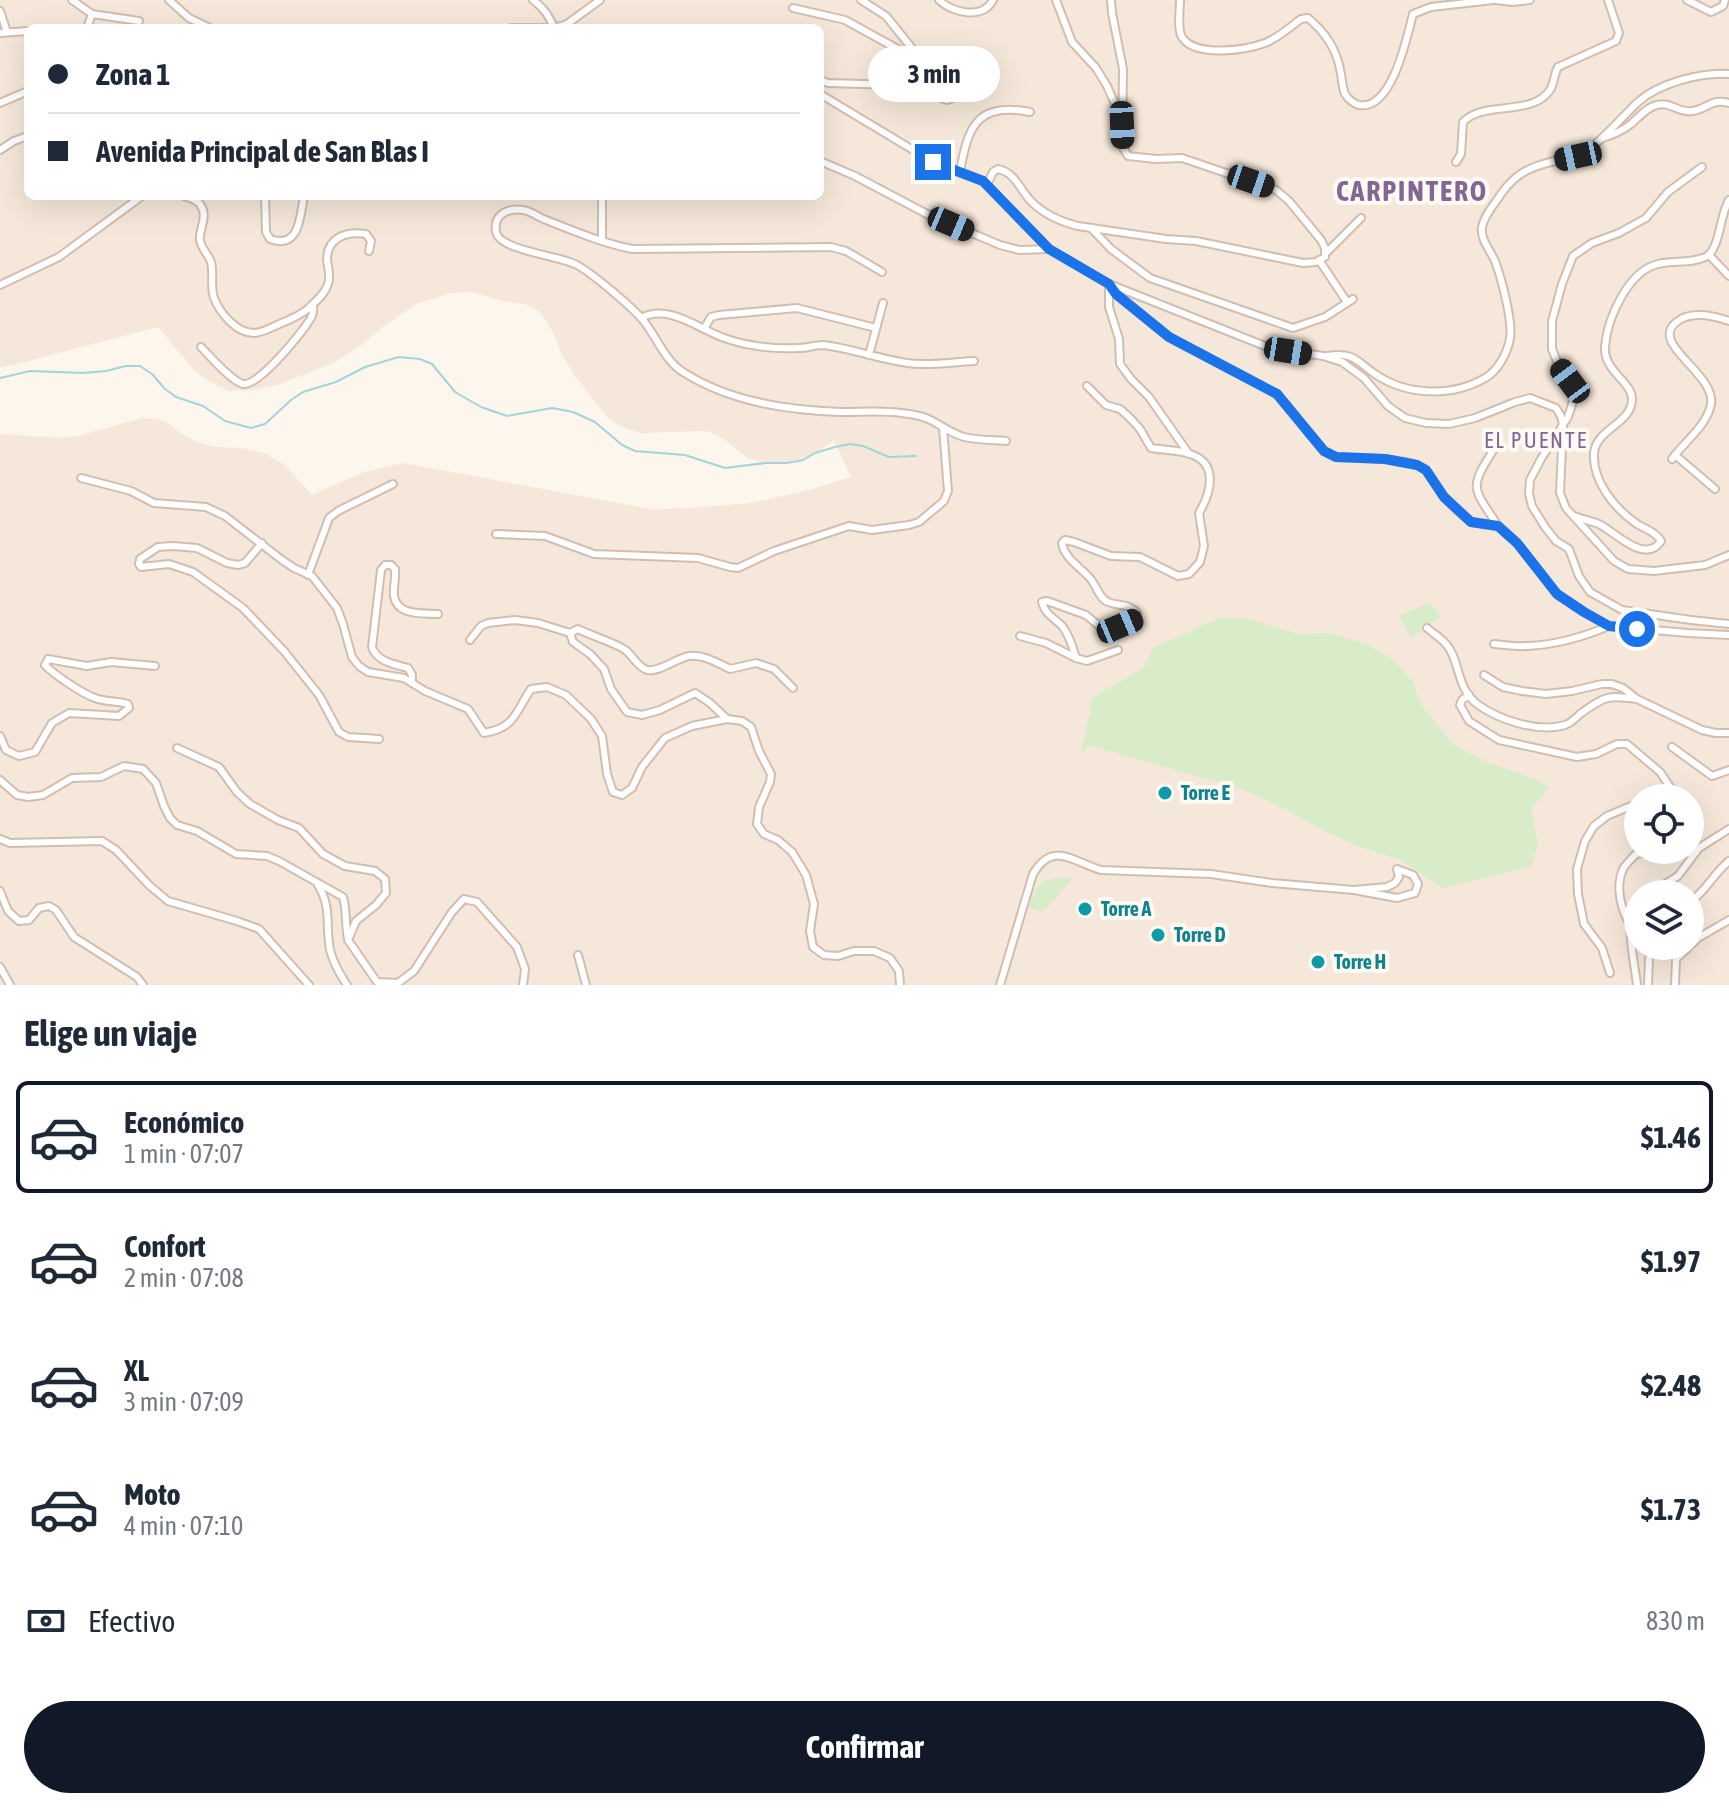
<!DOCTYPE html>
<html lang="es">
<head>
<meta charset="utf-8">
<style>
  body { margin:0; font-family:"Asap Condensed",sans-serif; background:#f6f6f7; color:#1f2937; height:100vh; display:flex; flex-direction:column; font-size:30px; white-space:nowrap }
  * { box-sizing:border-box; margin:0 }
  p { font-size:26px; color:#747a83 }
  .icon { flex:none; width:44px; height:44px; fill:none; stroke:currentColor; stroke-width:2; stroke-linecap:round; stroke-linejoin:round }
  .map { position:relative; height:985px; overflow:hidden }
  .side { display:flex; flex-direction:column; background:#fff; flex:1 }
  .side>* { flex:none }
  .hud { position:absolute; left:24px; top:24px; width:800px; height:176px; border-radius:12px; box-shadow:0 8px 32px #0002; display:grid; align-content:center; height:176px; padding:0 24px; background:#fff }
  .controls { position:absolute; left:1624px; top:784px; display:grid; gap:16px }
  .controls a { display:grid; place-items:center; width:80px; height:80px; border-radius:50%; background:#fff; box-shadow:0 8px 32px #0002; font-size:40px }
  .end { position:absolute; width:36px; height:36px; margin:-18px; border:10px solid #1a73e8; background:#fff; box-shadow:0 0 0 4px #fff }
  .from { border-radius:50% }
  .bubble { position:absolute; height:56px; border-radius:28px; background:#fff; box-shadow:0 8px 32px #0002; font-size:26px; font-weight:700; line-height:56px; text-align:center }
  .car { position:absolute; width:24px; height:48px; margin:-24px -12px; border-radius:10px; box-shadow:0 0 6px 2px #0007; background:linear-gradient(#222 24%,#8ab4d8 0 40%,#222 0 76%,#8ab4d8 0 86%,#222 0) }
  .hud b { display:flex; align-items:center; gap:28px; height:76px; font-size:30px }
  .hud b+b { border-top:2px solid #e0e1e3 }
  .hud i { width:20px; height:20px; background:#1f2937 }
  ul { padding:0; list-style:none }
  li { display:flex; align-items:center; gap:24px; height:112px; margin:0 16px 12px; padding:0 8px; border:4px solid transparent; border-radius:12px }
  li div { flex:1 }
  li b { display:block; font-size:30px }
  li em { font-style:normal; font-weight:700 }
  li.on { border-color:#111827 }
  li>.icon { width:72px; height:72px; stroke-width:1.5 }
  h2 { padding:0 24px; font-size:36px; line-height:96px }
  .pay { display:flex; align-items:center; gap:20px; height:88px; padding:0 24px; font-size:30px }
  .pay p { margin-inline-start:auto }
  .action { display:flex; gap:16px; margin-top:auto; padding:16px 24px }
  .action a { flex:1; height:92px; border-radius:48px; background:#111827; color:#fff; font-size:32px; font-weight:700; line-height:92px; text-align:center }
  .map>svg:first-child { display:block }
  .residential { fill:#f5e8da; fill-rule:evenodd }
  .green { fill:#d8ecc9 }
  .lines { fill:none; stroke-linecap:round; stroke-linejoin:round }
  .stream { stroke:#a5d3da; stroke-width:2 }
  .street-casing { stroke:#d1beb0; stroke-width:10 }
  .street { stroke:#fff; stroke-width:6 }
  .route { stroke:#1a73e8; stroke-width:10 }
  .culture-dot { fill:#0f9aa8; stroke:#fffaf3; stroke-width:3 }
  .labels { text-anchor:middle; stroke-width:8; stroke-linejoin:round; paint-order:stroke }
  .culture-label { font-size:20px; font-weight:bold; fill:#0d838f; stroke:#fffaf3; text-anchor:start }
  .neighbourhood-label { font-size:22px; letter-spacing:2px; fill:#846695; stroke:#fffaf3 }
  .district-label { font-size:28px; font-weight:bold; letter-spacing:2px; fill:#846695; stroke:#fffaf3 }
</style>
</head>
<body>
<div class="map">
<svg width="1729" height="985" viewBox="0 0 1729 985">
  <rect width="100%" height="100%" fill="#fdf6ec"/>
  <path class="residential" d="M 0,0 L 1729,0 L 1729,985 L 0,985 L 0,434 L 60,438 L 77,436 L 143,418 L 158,419 L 170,424 L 180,433 L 198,442 L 215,447 L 242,448 L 266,454 L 285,465 L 312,495 L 364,472 L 403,463 L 651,509 L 689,508 L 751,503 L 805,491 L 851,477 L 834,440 L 812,456 L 783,463 L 768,463 L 749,459 L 724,439 L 707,431 L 641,433 L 622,427 L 608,418 L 575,376 L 561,353 L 554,334 L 539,311 L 524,304 L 502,301 L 473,292 L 451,293 L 416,304 L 384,326 L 359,347 L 333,363 L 280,384 L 254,390 L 229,391 L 210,382 L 193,369 L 158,327 L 9,366 L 0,367 ZM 28,28 L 820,28 L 820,196 L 28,196 ZM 1638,798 L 1690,798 L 1690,850 L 1638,850 ZM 1638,894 L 1690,894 L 1690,946 L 1638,946 Z"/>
  <g class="green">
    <polygon points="1430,602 1441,617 1411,638 1399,616"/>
    <polygon points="1220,618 1249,619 1299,634 1331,633 1368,645 1394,660 1412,681 1422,706 1453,744 1489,763 1533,778 1549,787 1531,810 1538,845 1531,866 1443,888 1400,860 1357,846 1320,829 1287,810 1242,789 1088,745 1080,757 1093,697 1144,668 1152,648"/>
    <path d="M 1067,877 L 1072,879 L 1043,912 L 1029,907 C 1037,883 1040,879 1067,877 Z"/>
  </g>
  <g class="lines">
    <polyline class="stream" points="0,378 30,371 83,373 106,371 126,366 140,366 152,374 165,389 176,397 203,406 225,421 251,428 265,424 291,400 303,392 336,382 365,367 392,359 399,357 420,359 432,364 455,392 481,407 507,416 552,408 573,412 595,422 622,445 635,451 685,455 725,468 765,463 787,463 803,460 815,453 835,447 850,444 863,446 889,457 916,456"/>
    <defs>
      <g id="street">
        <polyline points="72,0 92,14 139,21"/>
        <polyline points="169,0 189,18 210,28"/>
        <path d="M 533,0 C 544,8 549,16 554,28"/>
        <path d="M 939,0 C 952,13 983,20 993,0"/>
        <polyline points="1056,0 1072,42 1096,68 1107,86 1120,115"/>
        <path d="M 1180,0 C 1180,10 1177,29 1182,37 C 1195,58 1246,50 1265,43 C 1278,38 1290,27 1301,19 L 1308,18 C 1325,32 1336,48 1340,69 C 1342,77 1342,87 1345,94 C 1348,99 1354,104 1359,105 C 1392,111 1407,37 1413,14 L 1431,7 L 1493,0"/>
        <polyline points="1496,0 1512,2 1530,0"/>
        <polyline points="1687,0 1711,12 1723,6 1725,0"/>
        <polyline points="793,8 845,20 903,52 926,70"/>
        <polyline points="0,11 7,32"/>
        <polyline points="87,28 92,14"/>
        <polyline points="511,28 554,28 567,24 600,0"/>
        <polyline points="0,33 28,31"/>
        <polyline points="820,80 828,83 897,85 911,87 947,100 955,97 952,92 935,77 886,16 861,0"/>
        <polyline points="820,94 933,162 983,181 1049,249 1109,284 1270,348 1323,356 1342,362 1364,378 1388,406 1405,418 1426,423 1449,424 1475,418 1515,402 1530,398 1556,408 1561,416 1563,425 1560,493 1566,508 1614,561 1628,569 1654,571 1705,565 1729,555"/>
        <polyline points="0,103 28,91"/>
        <path d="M 1602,138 C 1613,135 1622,131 1631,124 C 1639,117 1647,107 1657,105 C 1670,101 1680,114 1693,111 C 1709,108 1712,98 1729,103"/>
        <polyline points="0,150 14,141 28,136"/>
        <polyline points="820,161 855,176 927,214 1000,245 1019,250 1049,249"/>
        <path d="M 1456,162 L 1461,154 L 1463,122 C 1484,100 1532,117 1550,90 C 1554,84 1554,74 1558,67 L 1616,41 L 1619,33 L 1608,0"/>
        <polyline points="1702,167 1668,192 1646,218 1619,233 1592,243 1573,256 1562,284 1552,321 1552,349 1559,366 1570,381 1574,398 1568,417 1541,459 1530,480 1529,494 1532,506 1545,527 1556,541 1569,549 1579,576 1590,592 1622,610 1691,620 1729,624"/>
        <path d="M 960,172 C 968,125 978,102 1030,112"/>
        <path d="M 987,185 L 993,172 L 998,169 C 1015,173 1018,186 1029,199 C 1041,213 1061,222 1078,226 L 1166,239 L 1196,241 L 1303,263 L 1316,262 L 1325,257 L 1325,248 L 1321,240 L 1289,201 L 1276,190 L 1182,158 L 1156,159 L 1128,156 L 1122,146 L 1123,69 L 1112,13 L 1111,0"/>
        <path d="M 184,196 C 189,198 196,199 200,204 C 209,217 199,227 200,240 C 201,248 208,254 211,262 C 214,274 210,286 214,298 C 220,313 236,333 254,333 C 262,333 270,328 277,325 C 289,320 300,316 309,308 C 316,301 325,294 328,284 C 331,276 328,268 327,260 C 327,237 347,231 366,234 L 371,241 L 369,251"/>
        <path d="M 265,196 L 266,232 L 270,239 C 300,250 300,216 304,196"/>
        <polyline points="1091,228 1111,249 1150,278 1293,328 1325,317 1353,299"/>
        <polyline points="602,241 602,196"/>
        <polyline points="1325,254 1361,218"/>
        <polyline points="1709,255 1729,276"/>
        <polyline points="1319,260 1347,302"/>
        <path d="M 882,272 L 846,251 L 831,247 L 632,249 C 602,243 574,231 546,220 C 538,217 531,211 523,210 C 508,208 493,214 496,232 C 500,251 559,255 577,265 C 593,274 631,306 643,320 C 656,336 665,361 683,372 C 730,402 787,410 841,412 C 861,412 882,410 902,413 C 909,414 919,415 926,418 C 939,423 949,433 964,437 C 977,440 992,440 1006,441"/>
        <polyline points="1109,284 1109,307 1119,339 1120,364 1131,379 1149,397 1189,454"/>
        <polyline points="0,285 59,257 142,196"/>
        <polyline points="1110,286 1116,294 1169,337 1277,394 1324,451 1336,457 1385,459 1406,462 1417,465 1426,470 1444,497 1458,511 1471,522 1498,526 1517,543 1557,594 1584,612 1609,626 1688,633 1729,635"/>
        <path d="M 641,318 C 670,303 699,330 727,339 C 751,347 774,349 799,348 C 807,348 815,345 823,345 C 850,348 879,359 907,363 C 929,366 952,362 974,361"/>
        <polyline points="704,329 711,317 719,315 797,308 876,328"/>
        <path d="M 201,347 C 210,356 231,381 243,384 C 258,387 305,330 312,316 C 314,311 313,310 313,304"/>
        <polyline points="869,355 883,303"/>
        <path d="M 1327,356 C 1354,352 1355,360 1375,374 C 1407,396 1453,397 1485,378 C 1498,371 1508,352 1510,338 C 1513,321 1501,277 1495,261 C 1490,250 1480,239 1482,227 C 1484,217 1491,208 1497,200 C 1512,176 1527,167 1555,161 C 1562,159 1572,159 1579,155 C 1599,145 1621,118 1638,102 C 1659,83 1701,72 1729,74"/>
        <path d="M 1494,449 C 1468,490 1473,487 1498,526"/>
        <polyline points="1675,455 1715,489"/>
        <path d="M 1672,459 C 1684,442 1707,426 1711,404 C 1716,372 1642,341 1681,319 C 1696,311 1715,316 1729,321"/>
        <path d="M 81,478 L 131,491 L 154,503 L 206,507 L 225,516 L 282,560 L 294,568 L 312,576 L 337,608 L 343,624 L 352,657 L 359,666 L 368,672 L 404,678 L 425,691 L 468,709 L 484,733 C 515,728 515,713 531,689 L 547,687 L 566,695 L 591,719 L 602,736 L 607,774 L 613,792 L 622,795 L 632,788 L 642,767 L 665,738 L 692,726 L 727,719 L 742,721 L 751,727 L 759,751 L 771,774 L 770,782 L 759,807 L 757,824 L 764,834 L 778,840 L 792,852 L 806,875 L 814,904 L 810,931 L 813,947 L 824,955 L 838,956 L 854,951 L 874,951 L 890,958 L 899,971 L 900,985"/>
        <path d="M 1574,516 C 1582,519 1591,521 1599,524 C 1615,532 1645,565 1661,541 C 1656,532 1645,529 1637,524 C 1615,509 1592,481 1594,453 C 1596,429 1631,424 1632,400 C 1633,382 1603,371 1605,347 C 1607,319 1628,271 1658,264 C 1673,260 1693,264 1707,256 C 1720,248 1720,214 1729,200"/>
        <polyline points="496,534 545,536 594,554 698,558 730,567 738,568 774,551 849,526 872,530 909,525 919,522 944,501 948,491 943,428"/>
        <polyline points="262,543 245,563 238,565 227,563 197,548 173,546 158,547 140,559 139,564 141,567 169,564 193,572 243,608 284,651 319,695 339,732 348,737 379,739"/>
        <polyline points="308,575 329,518 338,511 393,484"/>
        <path d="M 1427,628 C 1433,633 1441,638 1446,644 C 1460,659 1456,688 1477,704 C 1499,720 1538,733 1565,725 C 1571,723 1576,718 1580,714 C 1605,696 1607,695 1637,699"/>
        <polyline points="1020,636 1046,643 1076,658 1087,661 1118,650"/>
        <polyline points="470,640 481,626 488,623 515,620 538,623 570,633"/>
        <path d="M 1494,644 C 1505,645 1516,647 1527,646 C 1555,645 1583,637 1609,626"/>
        <path d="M 1076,658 C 1073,648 1070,637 1063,627 C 1055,618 1045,615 1042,602 L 1047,601 L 1086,615 L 1098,625 L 1106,629 L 1120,626 L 1137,619 L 1137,613 C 1126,602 1120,607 1108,602 C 1099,599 1096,584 1089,577 C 1080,567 1064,558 1062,543 L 1065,540 L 1074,542 L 1111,556 L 1140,557 L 1178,576 L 1189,574 L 1200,562 L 1204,546 L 1199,513 C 1211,493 1219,463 1190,454 C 1178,450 1164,450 1151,448 L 1140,429 L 1129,417 L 1120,409 L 1106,405 L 1087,386"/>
        <polyline points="1484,675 1503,687 1522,691 1546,694 1572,691 1602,684 1612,684 1623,688 1637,699 1702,730 1716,733 1729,733"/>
        <path d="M 412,683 L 412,675 L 408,668 C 394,664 377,662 372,647 L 381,570 L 385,565 L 391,565 L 395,569 C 396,578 393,587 394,596 C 397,616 422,613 438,614"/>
        <polyline points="1469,695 1462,700 1460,705 1469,721 1499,740 1577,757 1596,754 1617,744 1627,744 1660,772 1674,793 1655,798"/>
        <path d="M 727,719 L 710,703 L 695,693 L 660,710 L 642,715 L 627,712 L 611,689 L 604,669 L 590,654 L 573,642 L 570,633 L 578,629 C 592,636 610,641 624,649 C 632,654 637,667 647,670 C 658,673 677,658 689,656 C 702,654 718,663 730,669 L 756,663 L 774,669 L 793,688"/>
        <path d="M 0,736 L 6,750 L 19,756 L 35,752 L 52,723 L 69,713 L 119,716 L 129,708 L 128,704 C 118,701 105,702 95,698 C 83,694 53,674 45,665 L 48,659 L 87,666 L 111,662 L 155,666"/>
        <polyline points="1672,747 1712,776 1729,770"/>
        <polyline points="177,748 219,767 237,792 250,804 278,820 299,828 323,854 345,866 375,871 385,879 386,893 376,905 356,921 348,940 377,982 398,983 414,971 452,912 464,899 477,902 517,947 525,969 523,985"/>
        <path d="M 0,780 L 17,795 L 28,797 L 43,795 L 72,778 L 101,777 L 124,766 L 143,769 L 156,783 L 164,806 L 170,818 L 177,825 L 197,831 L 236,854 L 267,856 L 279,861 L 343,897 C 347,911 345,925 348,939"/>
        <polyline points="0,839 10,843 102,841 116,850 150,886 168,901 237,921 259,929 309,985"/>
        <polyline points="1664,850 1693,854"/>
        <path d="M 318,885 C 331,907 326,919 329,943 C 330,957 339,973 347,985"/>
        <polyline points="0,891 8,911 19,921 29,920 39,908 49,906 56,910 74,937 137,977 143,985"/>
        <polyline points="1649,894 1678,876 1699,848 1729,829"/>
        <path d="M 1690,902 C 1706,891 1714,873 1729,861"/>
        <path d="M 1630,925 C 1621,909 1615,887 1623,869 C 1626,864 1632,858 1636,854 L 1662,850"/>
        <polyline points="578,955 586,985"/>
        <polyline points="0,967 10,985"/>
        <polyline points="1610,973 1602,948 1584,924 1578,894 1577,869 1585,841 1594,826 1607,816 1638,803"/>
        <path d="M 1000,985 L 1033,874 C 1053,840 1073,862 1101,870 L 1211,874 L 1272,883 L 1354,890 L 1387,887 L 1395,883 L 1399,877 L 1397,869 L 1413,875 L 1418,884 L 1415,893 L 1397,898 L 1354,890"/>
        <path d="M 1637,985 C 1635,964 1623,919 1638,903"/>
        <polyline points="1648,985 1649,959 1652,946"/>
        <polyline points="1675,985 1676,959 1698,938 1729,920"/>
      </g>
    </defs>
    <use href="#street" class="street-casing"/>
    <use href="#street" class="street"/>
  </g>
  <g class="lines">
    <polyline class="route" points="933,162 983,181 1049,249 1109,284 1116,294 1169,337 1277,394 1324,451 1336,457 1385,459 1417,465 1426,470 1444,497 1471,522 1498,526 1517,543 1557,594 1584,612 1609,626 1637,629"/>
  </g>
  <g class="culture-dot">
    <circle cx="1165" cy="793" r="8"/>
    <circle cx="1085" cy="909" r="8"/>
    <circle cx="1158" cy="935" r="8"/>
    <circle cx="1318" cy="962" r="8"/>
  </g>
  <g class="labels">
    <g class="culture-label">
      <text x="1181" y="800">Torre E</text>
      <text x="1101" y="916">Torre A</text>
      <text x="1174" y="942">Torre D</text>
      <text x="1334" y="969">Torre H</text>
    </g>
    <g class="neighbourhood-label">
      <text x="1536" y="448">EL PUENTE</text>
    </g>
    <g class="district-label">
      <text x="1412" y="201">CARPINTERO</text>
    </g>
  </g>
</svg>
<div class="controls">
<a><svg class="icon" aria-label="locate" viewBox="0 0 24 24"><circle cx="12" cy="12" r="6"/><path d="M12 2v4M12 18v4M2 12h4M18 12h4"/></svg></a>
<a><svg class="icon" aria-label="layers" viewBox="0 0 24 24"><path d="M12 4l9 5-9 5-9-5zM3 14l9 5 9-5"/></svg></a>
</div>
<i class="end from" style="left:1637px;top:629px"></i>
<i class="end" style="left:933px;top:162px"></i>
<div class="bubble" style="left:868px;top:46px;width:132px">3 min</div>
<i class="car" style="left:1122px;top:125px;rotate:178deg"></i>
<i class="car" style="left:1578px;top:156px;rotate:258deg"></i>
<i class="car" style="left:1251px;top:181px;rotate:109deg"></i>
<i class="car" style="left:951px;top:224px;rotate:113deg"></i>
<i class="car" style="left:1288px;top:351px;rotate:99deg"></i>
<i class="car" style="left:1570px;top:381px;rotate:323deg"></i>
<i class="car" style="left:1120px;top:626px;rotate:67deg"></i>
<div class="hud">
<b><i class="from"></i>Zona 1</b>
<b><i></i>Avenida Principal de San Blas I</b>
</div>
</div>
<section class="side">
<h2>Elige un viaje</h2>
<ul>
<li class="on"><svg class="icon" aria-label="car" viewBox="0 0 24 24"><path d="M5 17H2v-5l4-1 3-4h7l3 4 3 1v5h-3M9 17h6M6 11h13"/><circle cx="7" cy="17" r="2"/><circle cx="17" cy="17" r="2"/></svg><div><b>Económico</b><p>1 min · 07:07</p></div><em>$1.46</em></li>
<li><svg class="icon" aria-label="car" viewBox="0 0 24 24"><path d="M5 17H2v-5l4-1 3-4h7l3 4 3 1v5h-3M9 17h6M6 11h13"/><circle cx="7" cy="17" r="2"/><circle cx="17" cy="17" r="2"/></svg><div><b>Confort</b><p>2 min · 07:08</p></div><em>$1.97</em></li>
<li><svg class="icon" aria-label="car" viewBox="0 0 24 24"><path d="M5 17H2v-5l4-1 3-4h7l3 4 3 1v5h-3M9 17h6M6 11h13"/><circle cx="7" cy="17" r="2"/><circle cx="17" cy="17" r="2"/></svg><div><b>XL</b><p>3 min · 07:09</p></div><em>$2.48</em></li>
<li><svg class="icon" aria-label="car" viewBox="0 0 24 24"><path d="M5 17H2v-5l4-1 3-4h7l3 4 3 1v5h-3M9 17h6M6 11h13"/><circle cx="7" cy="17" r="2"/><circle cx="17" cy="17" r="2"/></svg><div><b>Moto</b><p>4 min · 07:10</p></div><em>$1.73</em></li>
</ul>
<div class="pay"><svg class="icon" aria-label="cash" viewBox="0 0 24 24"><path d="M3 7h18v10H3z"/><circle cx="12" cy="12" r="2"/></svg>Efectivo<p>830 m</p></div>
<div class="action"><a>Confirmar</a></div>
</section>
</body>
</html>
